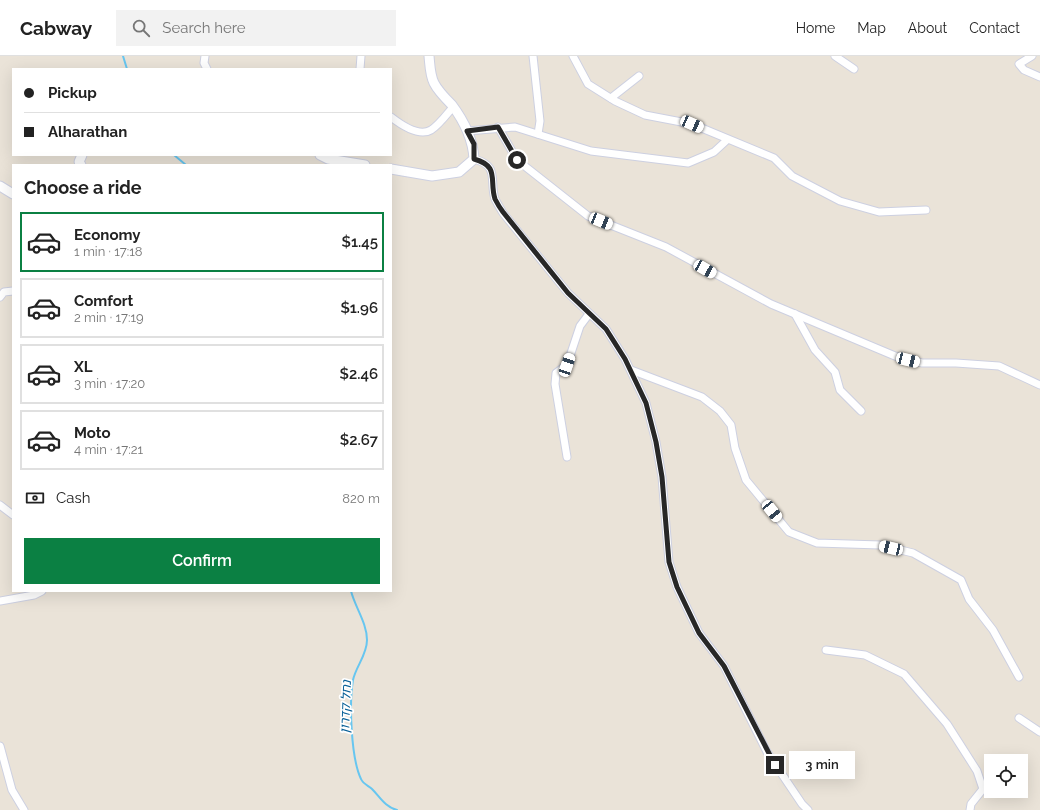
<!DOCTYPE html>
<html lang="en">
<head>
<meta charset="utf-8">
<style>
  body { margin:0; font-family:Raleway,"Noto Sans Hebrew",sans-serif; background:#f2f2f2; color:#222; height:100vh; display:flex; flex-direction:column; font-size:15px; white-space:nowrap }
  * { box-sizing:border-box; margin:0 }
  p { font-size:13px; color:#767676 }
  .icon { flex:none; width:22px; height:22px; fill:none; stroke:currentColor; stroke-width:2; stroke-linecap:round; stroke-linejoin:round }
  .map { position:relative; flex:1; overflow:hidden }
  .drawer { position:absolute; left:12px; top:108px; width:380px; height:428px; display:flex; flex-direction:column; background:#fff; border-radius:0px; box-shadow:0 4px 16px #0002 }
  .drawer>* { flex:none }
  .guide { position:absolute; left:12px; top:12px; width:380px; height:88px; border-radius:0px; box-shadow:0 4px 16px #0002; display:grid; align-content:center; height:88px; padding:0 12px; background:#fff }
  .fabs { position:absolute; left:984px; top:698px; display:grid; gap:8px }
  .fabs a { display:grid; place-items:center; width:44px; height:44px; border-radius:0px; background:#fff; box-shadow:0 4px 16px #0002; font-size:20px }
  .end { position:absolute; width:18px; height:18px; margin:-9px; border:5px solid #272727; background:#fff; box-shadow:0 0 0 2px #fff }
  .from { border-radius:50% }
  .bubble { position:absolute; height:28px; border-radius:0px; background:#fff; box-shadow:0 4px 16px #0002; font-size:13px; font-weight:600; line-height:28px; text-align:center }
  .car { position:absolute; width:12px; height:24px; margin:-12px -6px; border-radius:5px; box-shadow:0 0 3px 1px #0007; background:linear-gradient(#fff 24%,#345 0 40%,#fff 0 76%,#345 0 86%,#fff 0) }
  .guide b { display:flex; align-items:center; gap:14px; height:38px; font-size:15px }
  .guide b+b { border-top:1px solid #e0e0e0 }
  .guide i { width:10px; height:10px; background:#222 }
  ul { padding:0; list-style:none }
  li { display:flex; align-items:center; gap:12px; height:60px; margin:0 8px 6px; padding:0 4px; border:2px solid #e0e0e0; border-radius:0px }
  li div { flex:1 }
  li b { display:block; font-size:15px }
  li em { font-style:normal; font-weight:600 }
  li.current { border-color:#0b8043 }
  li>.icon { width:36px; height:36px; stroke-width:1.5 }
  h2 { padding:0 12px; font-size:18px; line-height:48px }
  .pay { display:flex; align-items:center; gap:10px; height:44px; padding:0 12px; font-size:15px }
  .pay p { margin-inline-start:auto }
  .action { display:flex; gap:8px; margin-top:auto; padding:8px 12px }
  .action a { flex:1; height:46px; border-radius:0px; background:#0b8043; color:#fff; font-size:16px; font-weight:600; line-height:46px; text-align:center }
  header { display:flex; align-items:center; gap:24px; box-sizing:border-box; height:56px; padding:0 20px; background:#fff; border-bottom:1px solid #e0e0e0 }
  header strong { font-size:19px }
  nav { display:flex; gap:22px; margin-inline-start:auto; font-size:14px }
  .search { width:280px; height:36px; background:#f2f2f2; display:flex; align-items:center; gap:10px; box-sizing:border-box; padding:0 14px; border-radius:0px; color:#767676; font-size:15px }
  .map>svg:first-child { display:block }
  .lines { fill:none; stroke-linecap:round; stroke-linejoin:round }
  .stream { stroke:#67c6f0; stroke-width:2 }
  .street-casing { stroke:#cdd0e1; stroke-width:9 }
  .secondary-casing { stroke:#cdd0e1; stroke-width:11 }
  .street { stroke:#fff; stroke-width:7 }
  .secondary { stroke:#fff; stroke-width:9 }
  .route { stroke:#272727; stroke-width:5 }
  .labels { text-anchor:middle; stroke-width:3.5; stroke-linejoin:round; paint-order:stroke }
  .water-label { font-size:13px; font-style:italic; fill:#0a6198; stroke:#fff }
</style>
</head>
<body>
<header>
<strong>Cabway</strong>
<div class="search"><svg class="icon" aria-label="search" viewBox="0 0 24 24"><circle cx="10" cy="10" r="6"/><path d="M15 15l6 6"/></svg>Search here</div>
<nav><a>Home</a><a>Map</a><a>About</a><a>Contact</a></nav>
</header>
<div class="map">
<svg width="1040" height="754" viewBox="0 0 1040 754">
  <rect width="100%" height="100%" fill="#eae3d8"/>
  <g class="lines">
    <g class="stream">
      <polyline points="123,0 127,13"/>
      <polyline points="174,99 186,109"/>
      <path d="M 351,535 C 355,551 367,567 367,584 C 367,599 356,610 353,624 C 349,648 351,702 361,723 C 363,728 369,730 372,733 C 380,741 385,751 397,754"/>
    </g>
    <defs>
      <g id="street">
        <polyline points="205,0 204,7 207,13"/>
        <polyline points="533,0 540,65 538,78"/>
        <polyline points="573,0 588,28 615,45 645,59 692,68 774,102 792,120 840,145 879,156 926,154"/>
        <polyline points="835,0 854,13"/>
        <polyline points="1032,0 1019,8 1024,14 1040,21"/>
        <polyline points="360,13 361,0"/>
        <polyline points="611,42 639,20"/>
        <path d="M 391,61 C 400,68 419,81 431,74 C 439,69 447,58 453,51"/>
        <polyline points="498,71 517,104 588,160 666,191 771,248 895,300 922,307 956,307 999,310 1040,329"/>
        <polyline points="467,75 515,71 591,95 688,107 714,96 727,84"/>
        <path d="M 474,103 C 500,110 489,124 495,143 C 497,147 500,152 503,157 L 568,237 L 606,273 L 625,303 L 646,347 L 656,386 L 662,421 L 669,506 L 677,531 L 699,577 L 724,610 L 767,696 L 802,748 L 808,754"/>
        <polyline points="0,241 4,236 13,235"/>
        <polyline points="795,258 815,294 835,316 840,334 861,355"/>
        <polyline points="631,314 702,341 720,355 731,369 735,392 746,424 789,476 817,487 880,489 913,497 961,524 969,543 993,574 1019,621"/>
        <polyline points="567,401 555,328 556,317 567,309 580,270 589,258"/>
        <polyline points="0,449 13,459"/>
        <polyline points="0,545 34,539 42,535"/>
        <polyline points="826,594 865,599 904,618 947,668 977,715 983,733 971,748 970,754"/>
        <polyline points="1019,662 1040,676"/>
        <polyline points="0,690 12,734 24,754"/>
      </g>
      <g id="secondary">
        <polyline points="320,99 328,103 365,109"/>
        <polyline points="81,109 79,106 82,99"/>
        <path d="M 391,113 L 432,120 L 459,116 L 474,103 C 473,84 464,65 452,49 C 446,43 438,35 434,27 C 430,19 430,10 429,0"/>
        <polyline points="0,130 13,138"/>
      </g>
    </defs>
    <use href="#street" class="street-casing"/>
    <use href="#secondary" class="secondary-casing"/>
    <use href="#street" class="street"/>
    <use href="#secondary" class="secondary"/>
  </g>
  <g class="lines">
    <path class="route" d="M 517,104 L 498,71 L 467,75 L 474,88 L 474,103 C 500,110 489,124 495,143 C 497,147 500,152 503,156 L 568,237 L 606,273 L 625,303 L 646,347 L 656,386 L 662,421 L 669,506 L 677,531 L 699,577 L 724,610 L 775,709"/>
  </g>
  <g class="labels">
    <g class="water-label">
      <text transform="translate(345 651) rotate(-88)" y="5">נחל קדרון</text>
    </g>
  </g>
</svg>
<div class="fabs">
<a><svg class="icon" aria-label="locate" viewBox="0 0 24 24"><circle cx="12" cy="12" r="6"/><path d="M12 2v4M12 18v4M2 12h4M18 12h4"/></svg></a>
</div>
<i class="end from" style="left:517px;top:104px"></i>
<i class="end" style="left:775px;top:709px"></i>
<div class="bubble" style="left:789px;top:695px;width:66px">3 min</div>
<i class="car" style="left:692px;top:68px;rotate:114deg"></i>
<i class="car" style="left:601px;top:165px;rotate:112deg"></i>
<i class="car" style="left:705px;top:213px;rotate:119deg"></i>
<i class="car" style="left:908px;top:304px;rotate:104deg"></i>
<i class="car" style="left:567px;top:309px;rotate:19deg"></i>
<i class="car" style="left:772px;top:455px;rotate:141deg"></i>
<i class="car" style="left:891px;top:492px;rotate:283deg"></i>
<div class="guide">
<b><i class="from"></i>Pickup</b>
<b><i></i>Alharathan</b>
</div>
<section class="drawer">
<h2>Choose a ride</h2>
<ul>
<li class="current"><svg class="icon" aria-label="car" viewBox="0 0 24 24"><path d="M5 17H2v-5l4-1 3-4h7l3 4 3 1v5h-3M9 17h6M6 11h13"/><circle cx="7" cy="17" r="2"/><circle cx="17" cy="17" r="2"/></svg><div><b>Economy</b><p>1 min · 17:18</p></div><em>$1.45</em></li>
<li><svg class="icon" aria-label="car" viewBox="0 0 24 24"><path d="M5 17H2v-5l4-1 3-4h7l3 4 3 1v5h-3M9 17h6M6 11h13"/><circle cx="7" cy="17" r="2"/><circle cx="17" cy="17" r="2"/></svg><div><b>Comfort</b><p>2 min · 17:19</p></div><em>$1.96</em></li>
<li><svg class="icon" aria-label="car" viewBox="0 0 24 24"><path d="M5 17H2v-5l4-1 3-4h7l3 4 3 1v5h-3M9 17h6M6 11h13"/><circle cx="7" cy="17" r="2"/><circle cx="17" cy="17" r="2"/></svg><div><b>XL</b><p>3 min · 17:20</p></div><em>$2.46</em></li>
<li><svg class="icon" aria-label="car" viewBox="0 0 24 24"><path d="M5 17H2v-5l4-1 3-4h7l3 4 3 1v5h-3M9 17h6M6 11h13"/><circle cx="7" cy="17" r="2"/><circle cx="17" cy="17" r="2"/></svg><div><b>Moto</b><p>4 min · 17:21</p></div><em>$2.67</em></li>
</ul>
<div class="pay"><svg class="icon" aria-label="cash" viewBox="0 0 24 24"><path d="M3 7h18v10H3z"/><circle cx="12" cy="12" r="2"/></svg>Cash<p>820 m</p></div>
<div class="action"><a>Confirm</a></div>
</section>
</div>
</body>
</html>
